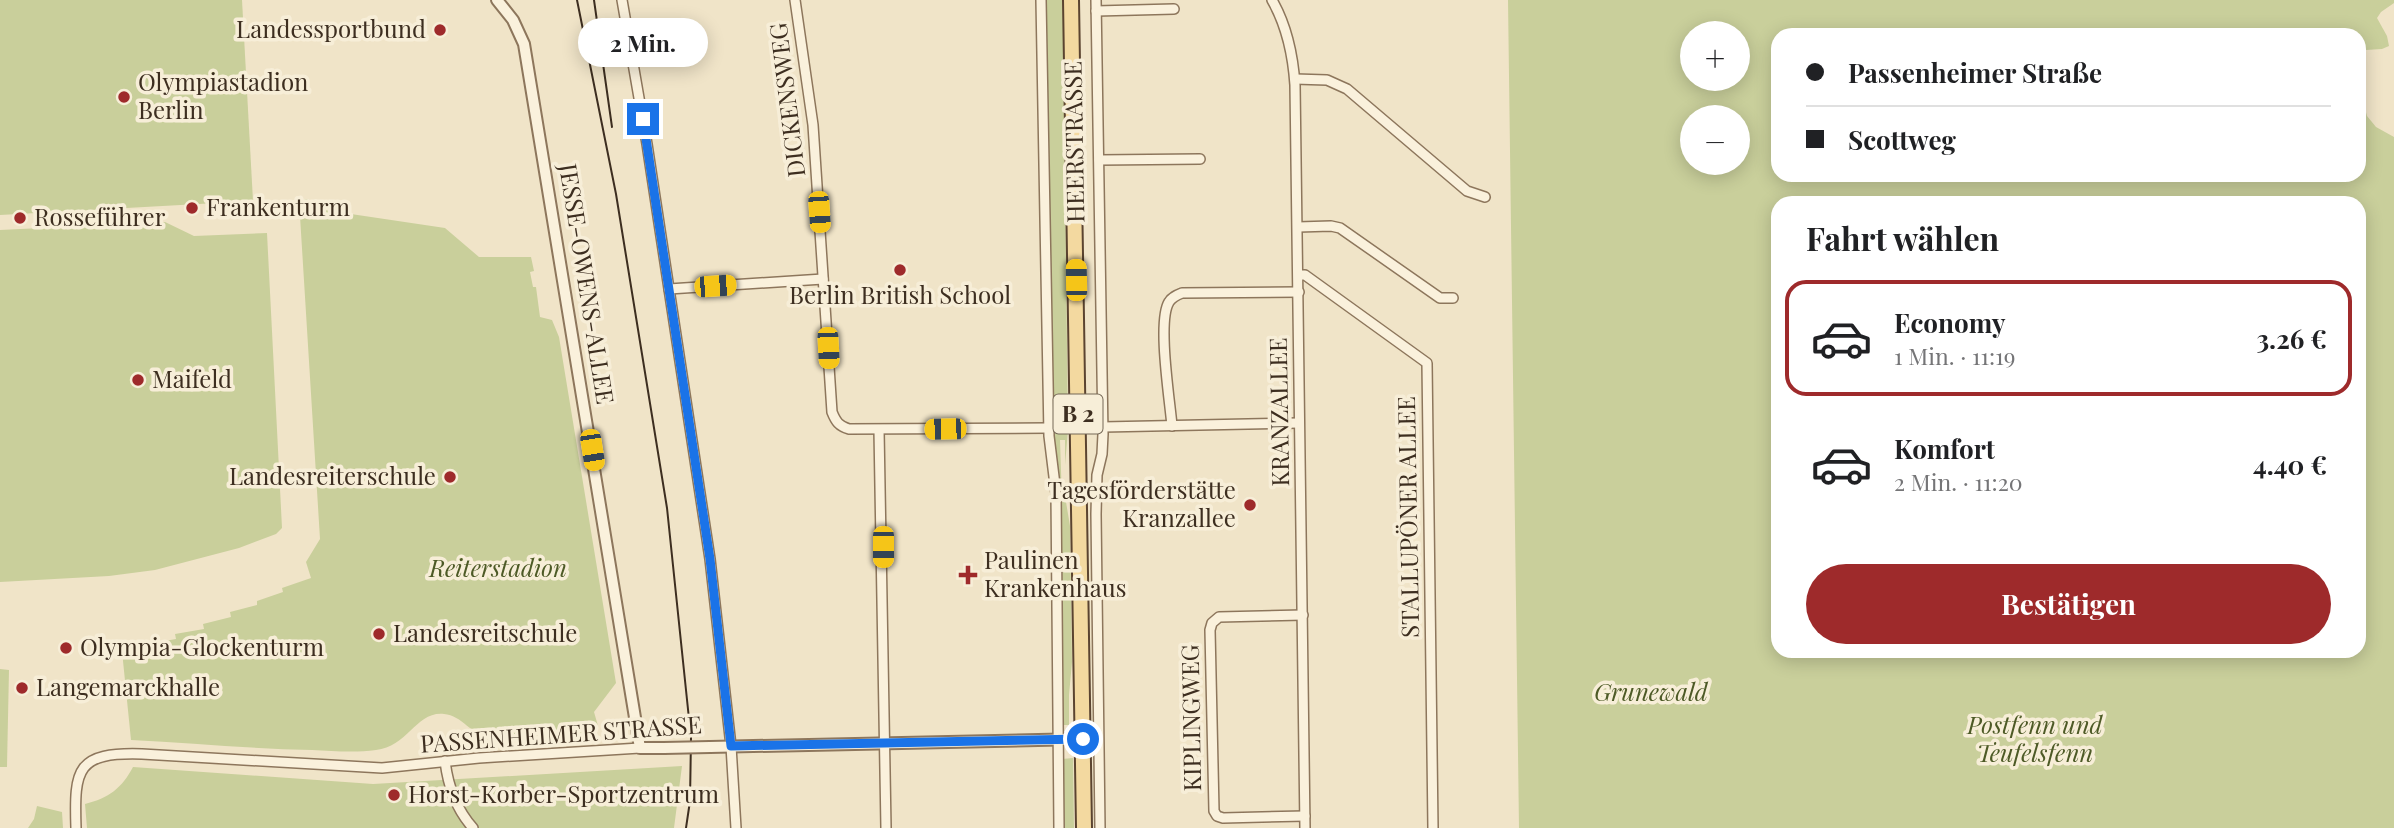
<!DOCTYPE html>
<html lang="de">
<head>
<meta charset="utf-8">
<style>
  body { margin:0; font-family:"Playfair Display",serif; background:#f2f2f2; color:#202124; height:100vh; display:flex; flex-direction:column; font-size:26px; white-space:nowrap }
  * { box-sizing:border-box; margin:0 }
  p { font-size:23px; color:#757577 }
  .icon { flex:none; width:38px; height:38px; fill:none; stroke:currentColor; stroke-width:2; stroke-linecap:round; stroke-linejoin:round }
  .map { position:relative; flex:1; overflow:hidden }
  .drawer { position:absolute; left:1771px; top:196px; width:595px; height:462px; display:flex; flex-direction:column; background:#fff; border-radius:21px; box-shadow:0 4px 18px #0003 }
  .drawer>* { flex:none }
  .top-card { position:absolute; left:1771px; top:28px; width:595px; height:154px; border-radius:21px; box-shadow:0 4px 18px #0003; display:grid; align-content:center; height:154px; padding:0 35px; background:#fff }
  .tools { position:absolute; left:1680px; top:21px; display:grid; gap:14px }
  .tools a { display:grid; place-items:center; width:70px; height:70px; border-radius:50%; background:#fff; box-shadow:0 4px 18px #0003; font-size:35px }
  .end { position:absolute; width:32px; height:32px; margin:-16px; border:9px solid #1a73e8; background:#fff; box-shadow:0 0 0 4px #fff }
  .from { border-radius:50% }
  .bubble { position:absolute; height:49px; border-radius:24px; background:#fff; box-shadow:0 4px 18px #0003; font-size:23px; font-weight:700; line-height:49px; text-align:center }
  .car { position:absolute; width:21px; height:42px; margin:-21px -10px; border-radius:9px; box-shadow:0 0 5px 2px #0007; background:linear-gradient(#f5c518 24%,#345 0 40%,#f5c518 0 76%,#345 0 86%,#f5c518 0) }
  .top-card b { display:flex; align-items:center; gap:24px; height:66px; font-size:26px }
  .top-card b+b { border-top:2px solid #e0e0e0 }
  .top-card i { width:18px; height:18px; background:#202124 }
  ul { padding:0; list-style:none }
  li { display:flex; align-items:center; gap:21px; height:116px; margin:0 14px 10px; padding:0 21px; border:4px solid transparent; border-radius:21px }
  li div { flex:1 }
  li b { display:block; font-size:26px }
  li em { font-style:normal; font-weight:700 }
  li.active { border-color:#9e2a2b }
  li>.icon { width:63px; height:63px; stroke-width:1.5 }
  h2 { padding:0 35px; font-size:32px; line-height:84px }
  .button { display:flex; gap:14px; margin-top:auto; padding:14px 35px }
  .button a { flex:1; height:80px; border-radius:42px; background:#9e2a2b; color:#fff; font-size:28px; font-weight:700; line-height:80px; text-align:center }
  .map>svg:first-child { display:block }
  .green { fill:#c9cf9b; fill-rule:evenodd }
  .lines { fill:none; stroke-linecap:round; stroke-linejoin:round }
  .minor-casing { stroke:#8d765c; stroke-width:12 }
  .tertiary-casing { stroke:#8d765c; stroke-width:14 }
  .primary-casing { stroke:#5b4430; stroke-width:18 }
  .minor { stroke:#faf1dc; stroke-width:9 }
  .tertiary { stroke:#faf1dc; stroke-width:10 }
  .primary { stroke:#f3d9a0; stroke-width:14 }
  .tram { stroke:#3d2e20; stroke-width:2 }
  .tertiary-bridge-casing { stroke:#8d765c; stroke-width:14; stroke-linecap:butt }
  .tertiary-bridge { stroke:#faf1dc; stroke-width:10 }
  .route { stroke:#1a73e8; stroke-width:9 }
  .poi-dot { fill:#9e2a2b; stroke:#f7eed8; stroke-width:2.5 }
  .labels { text-anchor:middle; stroke-width:7; stroke-linejoin:round; paint-order:stroke }
  .shield { fill:#f7eed8; stroke:#756857; stroke-width:2 }
  .shield-label { font-size:23px; font-weight:bold; fill:#3d2e20 }
  .poi-label { font-size:24px; fill:#3d2e20; stroke:#f7eed8; text-anchor:start }
  .street-label { font-size:24px; fill:#3d2e20; stroke:#f7eed8 }
  .park-label { font-size:24px; font-style:italic; fill:#4d5a26; stroke:#f7eed8 }
</style>
</head>
<body>
<div class="map">
<svg width="2394" height="828" viewBox="0 0 2394 828">
  <rect width="100%" height="100%" fill="#f0e4c8"/>
  <g class="green">
    <polygon points="0,0 242,0 253,201 0,215"/>
    <polygon points="1046,0 1063,0 1068,430 1065,465 1065,440 1060,440 1062,501 1066,502 1070,526 1072,662 1069,695 1069,725 1062,725 1051,440"/>
    <path d="M 1508,0 L 2394,0 L 2394,3 L 2381,12 L 2377,18 L 2387,36 L 2389,46 L 2382,49 L 2366,50 L 2359,86 L 2367,116 L 2376,127 L 2394,137 L 2394,828 L 1519,828 ZM 1692,33 L 1738,33 L 1738,79 L 1692,79 ZM 1778,35 L 2359,35 L 2359,175 L 1778,175 ZM 1692,117 L 1738,117 L 1738,163 L 1692,163 ZM 2359,203 L 2359,651 L 1778,651 L 1778,203 Z"/>
    <path d="M 309,199 L 324,210 L 445,228 L 479,257 L 531,257 L 534,271 L 530,272 L 533,287 L 536,287 L 540,317 L 552,320 L 559,337 L 616,683 L 594,712 L 598,726 L 580,733 L 490,738 C 472,736 462,715 444,714 C 416,711 408,747 376,750 C 355,753 333,751 312,750 C 252,749 192,743 131,740 L 122,651 L 147,648 L 147,644 L 176,639 L 175,634 L 204,629 L 203,624 L 231,617 L 230,612 L 257,605 L 257,601 L 283,592 L 282,588 L 311,578 L 306,562 L 320,539 L 299,200 Z"/>
    <polygon points="165,222 194,236 267,233 282,528 276,534 239,548 155,570 109,576 0,582 0,230"/>
    <polygon points="0,669 9,670 7,767 0,767"/>
    <polygon points="1073,758 1074,828 1063,828 1062,759"/>
    <path d="M 682,766 L 674,828 L 87,828 L 85,804 C 109,798 122,788 133,767 L 373,784 Z"/>
    <polygon points="37,806 62,812 63,828 28,828 34,819"/>
  </g>
  <g class="lines">
    <defs>
      <g id="minor">
        <polyline points="622,0 647,144 710,559 731,746 736,828"/>
        <path d="M 795,0 L 813,125 L 832,412 C 836,422 839,426 849,429 L 1048,428"/>
        <polyline points="1041,0 1049,436 1056,493 1059,828"/>
        <polyline points="1096,0 1103,434 1102,454 1097,475 1096,514 1100,828"/>
        <path d="M 1272,0 C 1287,26 1293,55 1295,85 L 1305,828"/>
        <polyline points="1096,11 1174,9"/>
        <polyline points="1295,79 1327,80 1347,89 1467,191 1485,197"/>
        <polyline points="1099,160 1200,159"/>
        <polyline points="1298,227 1331,226 1340,228 1440,298 1453,298"/>
        <polyline points="1299,275 1305,275 1427,363 1433,828"/>
        <polyline points="669,289 823,279"/>
        <path d="M 1172,426 C 1170,401 1157,321 1169,302 C 1172,297 1177,295 1182,293 L 1299,292"/>
        <polyline points="1103,427 1299,423"/>
        <polyline points="879,430 886,828"/>
        <polyline points="1303,615 1219,617 1212,623 1210,630 1214,811 1217,816 1223,818 1305,816"/>
        <path d="M 445,761 C 448,786 456,809 473,828"/>
        <path d="M 76,828 C 74,768 77,752 142,754 L 382,768 L 479,758 L 640,748"/>
      </g>
      <g id="tertiary">
        <polyline points="497,0 513,20 524,44 640,748 664,748"/>
        <polyline points="710,747 1083,739"/>
      </g>
      <polyline id="primary" points="1071,0 1084,828"/>
    </defs>
    <use href="#minor" class="minor-casing"/>
    <use href="#tertiary" class="tertiary-casing"/>
    <use href="#primary" class="primary-casing"/>
    <use href="#minor" class="minor"/>
    <use href="#tertiary" class="tertiary"/>
    <use href="#primary" class="primary"/>
    <g class="tram">
      <polyline points="577,0 616,194 667,508 691,738 690,801 686,828"/>
      <polyline points="594,0 612,127"/>
    </g>
    <defs>
      <polyline id="tertiary-bridge" points="664,748 710,747"/>
    </defs>
    <use href="#tertiary-bridge" class="tertiary-bridge-casing"/>
    <use href="#tertiary-bridge" class="tertiary-bridge"/>
  </g>
  <g class="lines">
    <polyline class="route" points="643,119 710,559 731,746 1083,739"/>
  </g>
  <g class="poi-dot">
    <circle cx="440" cy="30" r="7"/>
    <circle cx="124" cy="97" r="7"/>
    <circle cx="192" cy="208" r="7"/>
    <circle cx="20" cy="218" r="7"/>
    <circle cx="900" cy="270" r="7"/>
    <circle cx="138" cy="380" r="7"/>
    <circle cx="450" cy="477" r="7"/>
    <circle cx="1250" cy="505" r="7"/>
    <path d="M964.5 564.5h7v7h7v7h-7v7h-7v-7h-7v-7h7z"/>
    <circle cx="379" cy="634" r="7"/>
    <circle cx="66" cy="648" r="7"/>
    <circle cx="22" cy="688" r="7"/>
    <circle cx="394" cy="795" r="7"/>
  </g>
  <g class="labels">
    <rect class="shield" x="1053.5" y="394.5" width="49" height="39" rx="5"/>
    <g class="shield-label">
      <text x="1078" y="422">B 2</text>
    </g>
    <g class="poi-label">
      <text x="426" y="38" text-anchor="end">Landessportbund</text>
      <text x="138" y="91">Olympiastadion<tspan x="138" dy="28">Berlin</tspan></text>
      <text x="206" y="216">Frankenturm</text>
      <text x="34" y="226">Rosseführer</text>
      <text x="900" y="304" text-anchor="middle">Berlin British School</text>
      <text x="152" y="388">Maifeld</text>
      <text x="436" y="485" text-anchor="end">Landesreiterschule</text>
      <text x="1236" y="499" text-anchor="end">Tagesförderstätte<tspan x="1236" dy="28">Kranzallee</tspan></text>
      <text x="984" y="569">Paulinen<tspan x="984" dy="28">Krankenhaus</tspan></text>
      <text x="393" y="642">Landesreitschule</text>
      <text x="80" y="656">Olympia-Glockenturm</text>
      <text x="36" y="696">Langemarckhalle</text>
      <text x="408" y="803">Horst-Korber-Sportzentrum</text>
    </g>
    <g class="street-label">
      <text transform="translate(788 100) rotate(-97)" y="8">DICKENSWEG</text>
      <text transform="translate(1075 142) rotate(-91)" y="8">HEERSTRASSE</text>
      <text transform="translate(586 284) rotate(81)" y="8">JESSE-OWENS-ALLEE</text>
      <text transform="translate(1280 412) rotate(-91)" y="8">KRANZALLEE</text>
      <text transform="translate(1409 517) rotate(-91)" y="8">STALLUPÖNER ALLEE</text>
      <text transform="translate(1192 718) rotate(-91)" y="8">KIPLINGWEG</text>
      <text transform="translate(561 735) rotate(-4)" y="8">PASSENHEIMER STRASSE</text>
    </g>
    <g class="park-label">
      <text x="498" y="577">Reiterstadion</text>
      <text x="1651" y="701">Grunewald</text>
      <text x="2035" y="734">Postfenn und<tspan x="2035" dy="28">Teufelsfenn</tspan></text>
    </g>
  </g>
</svg>
<div class="tools">
<a>+</a>
<a>−</a>
</div>
<i class="end from" style="left:1083px;top:739px"></i>
<i class="end" style="left:643px;top:119px"></i>
<div class="bubble" style="left:578px;top:18px;width:130px">2 Min.</div>
<i class="car" style="left:819px;top:212px;rotate:176deg"></i>
<i class="car" style="left:1076px;top:280px;rotate:359deg"></i>
<i class="car" style="left:715px;top:286px;rotate:86deg"></i>
<i class="car" style="left:828px;top:348px;rotate:177deg"></i>
<i class="car" style="left:945px;top:429px;rotate:269deg"></i>
<i class="car" style="left:592px;top:450px;rotate:171deg"></i>
<i class="car" style="left:883px;top:547px;rotate:180deg"></i>
<div class="top-card">
<b><i class="from"></i>Passenheimer Straße</b>
<b><i></i>Scottweg</b>
</div>
<section class="drawer">
<h2>Fahrt wählen</h2>
<ul>
<li class="active"><svg class="icon" aria-label="car" viewBox="0 0 24 24"><path d="M5 17H2v-5l4-1 3-4h7l3 4 3 1v5h-3M9 17h6M6 11h13"/><circle cx="7" cy="17" r="2"/><circle cx="17" cy="17" r="2"/></svg><div><b>Economy</b><p>1 Min. · 11:19</p></div><em>3.26 €</em></li>
<li><svg class="icon" aria-label="car" viewBox="0 0 24 24"><path d="M5 17H2v-5l4-1 3-4h7l3 4 3 1v5h-3M9 17h6M6 11h13"/><circle cx="7" cy="17" r="2"/><circle cx="17" cy="17" r="2"/></svg><div><b>Komfort</b><p>2 Min. · 11:20</p></div><em>4.40 €</em></li>
</ul>
<div class="button"><a>Bestätigen</a></div>
</section>
</div>
</body>
</html>
